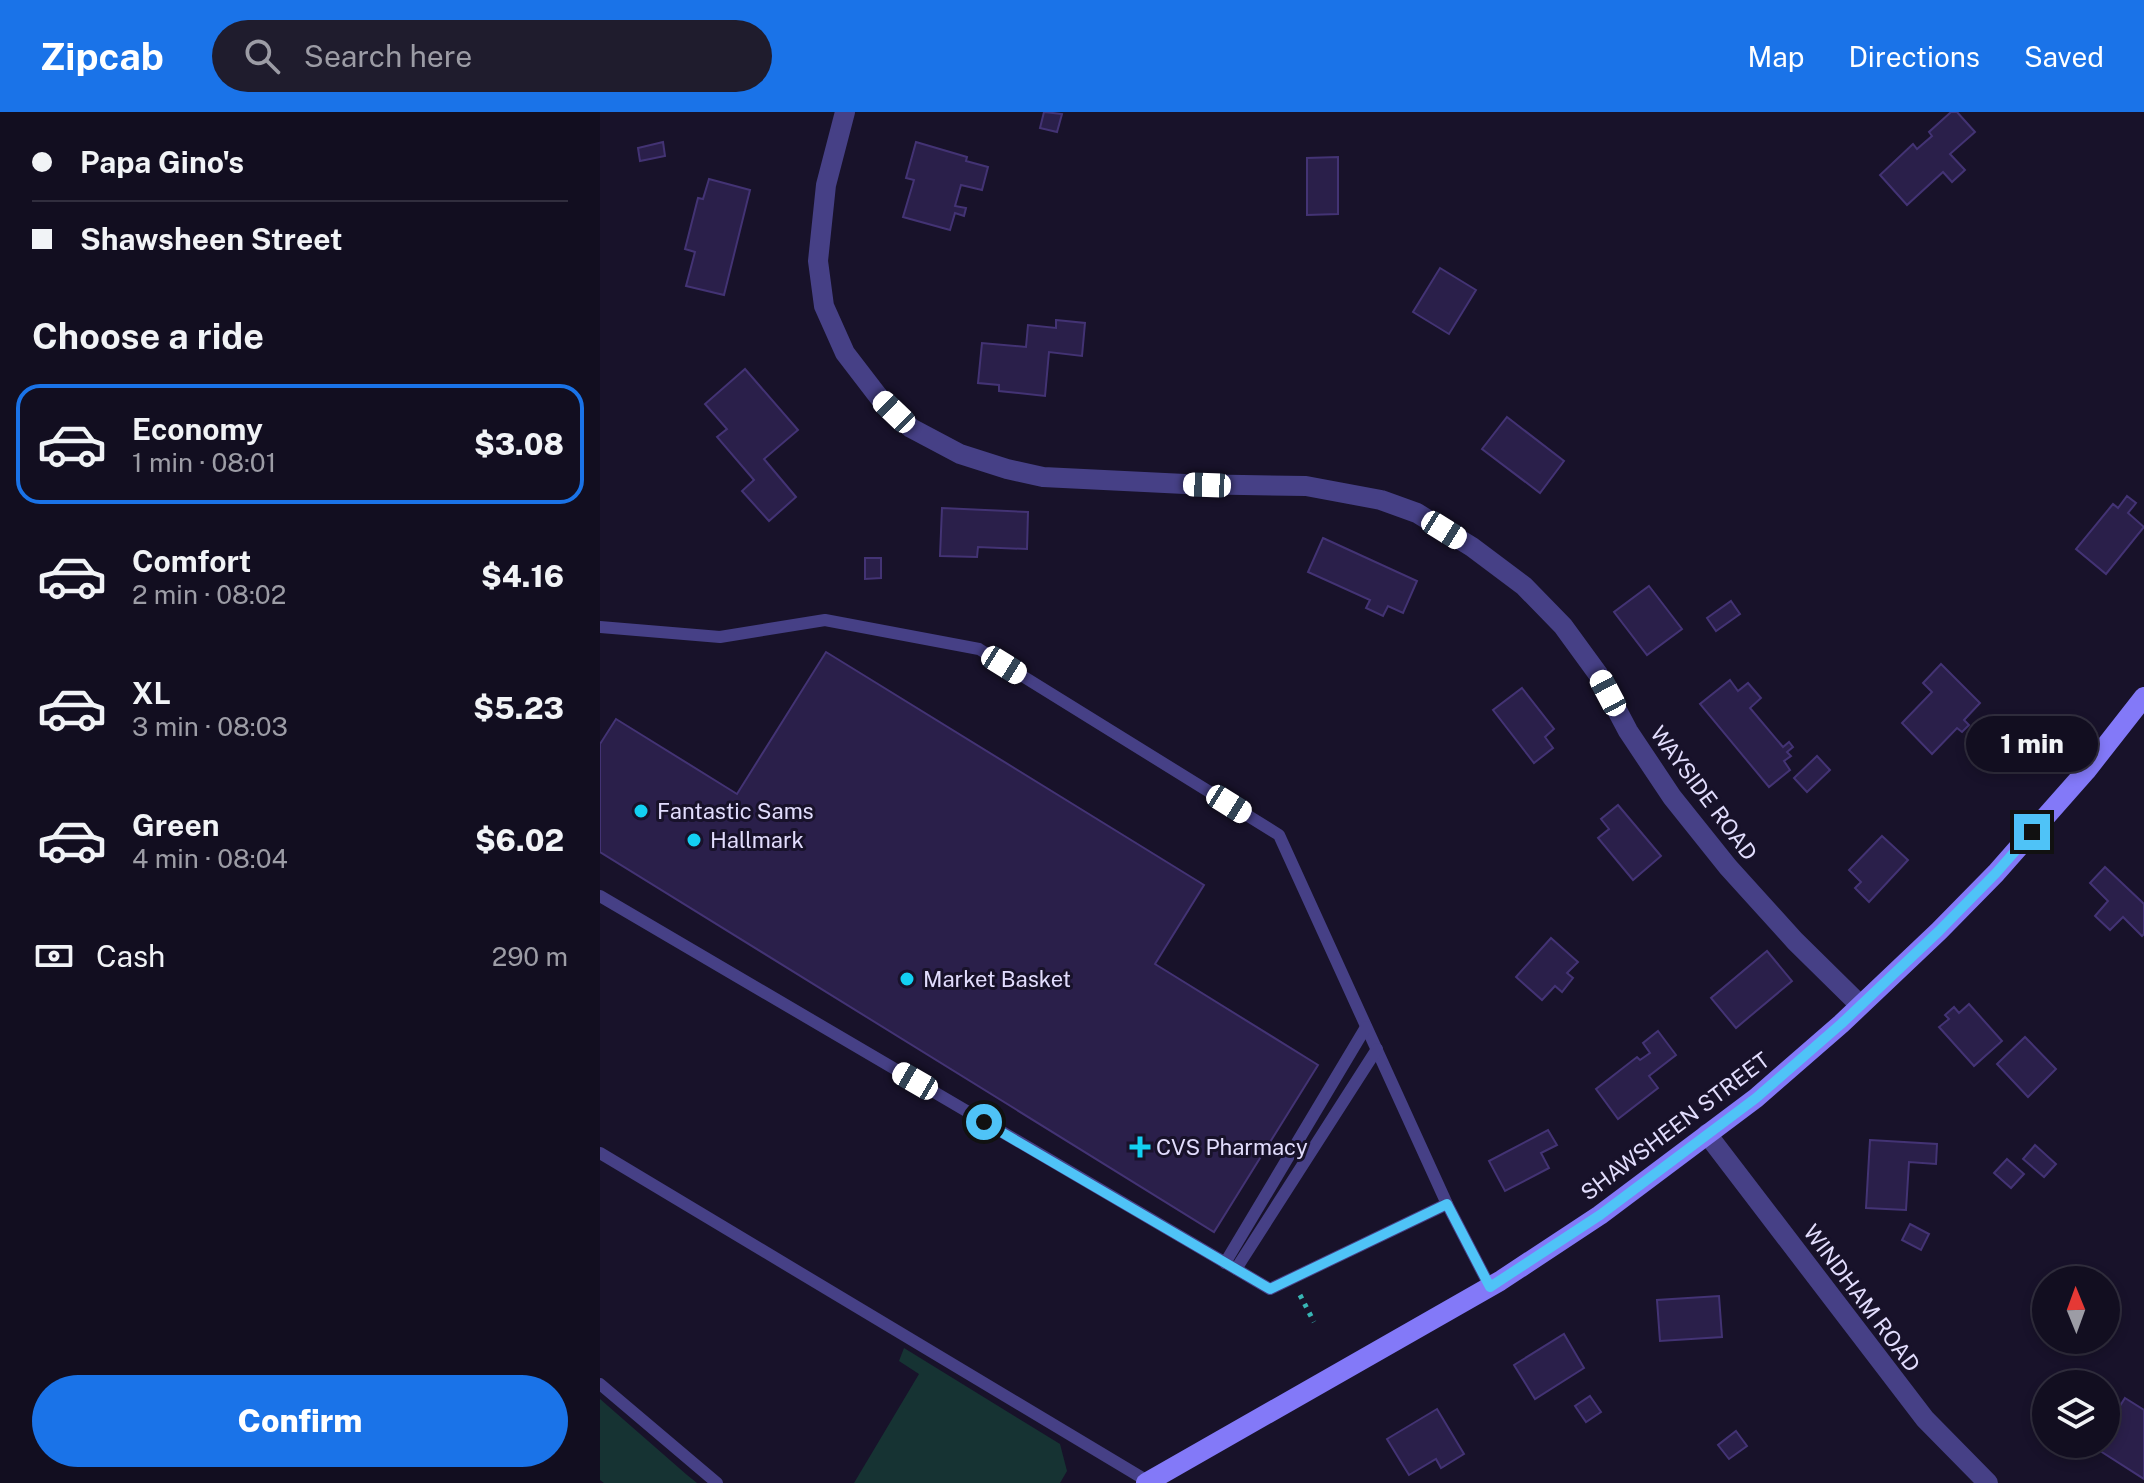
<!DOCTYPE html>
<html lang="en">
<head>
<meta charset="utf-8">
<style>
  body { margin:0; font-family:"Public Sans",sans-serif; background:#1f1c2d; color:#f1f3f6; height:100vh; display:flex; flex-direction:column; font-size:30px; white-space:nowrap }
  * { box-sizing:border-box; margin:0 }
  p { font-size:26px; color:#9c9ca5 }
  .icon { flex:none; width:44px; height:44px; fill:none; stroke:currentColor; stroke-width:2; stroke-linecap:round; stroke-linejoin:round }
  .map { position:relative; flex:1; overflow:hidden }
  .sheet { display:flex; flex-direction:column; background:#120e20; width:600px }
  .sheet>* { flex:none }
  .hud { display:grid; align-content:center; height:176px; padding:0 32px; background:#120e20 }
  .needle { width:52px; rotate:359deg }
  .buttons { position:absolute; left:1432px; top:1154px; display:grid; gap:16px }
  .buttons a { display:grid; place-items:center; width:88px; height:88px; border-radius:50%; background:#120e20; box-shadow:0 4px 12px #0003,0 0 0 2px #312e3e; font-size:40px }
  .end { position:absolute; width:36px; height:36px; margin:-18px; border:10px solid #4fc3f7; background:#111; box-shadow:0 0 0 4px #111 }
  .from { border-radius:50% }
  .bubble { position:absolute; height:56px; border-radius:28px; background:#120e20; box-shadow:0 4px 12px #0003,0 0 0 2px #312e3e; font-size:26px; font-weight:800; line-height:56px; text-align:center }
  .car { position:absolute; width:24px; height:48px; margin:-24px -12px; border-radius:10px; box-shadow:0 0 6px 2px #0007; background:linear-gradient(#fff 24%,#345 0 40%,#fff 0 76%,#345 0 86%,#fff 0) }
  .hud b { display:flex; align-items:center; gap:28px; height:76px; font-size:30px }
  .hud b+b { border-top:2px solid #312e3e }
  .hud i { width:20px; height:20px; background:#f1f3f6 }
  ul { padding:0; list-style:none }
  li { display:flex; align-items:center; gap:24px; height:120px; margin:0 16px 12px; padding:0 16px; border:4px solid transparent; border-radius:24px }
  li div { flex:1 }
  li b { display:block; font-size:30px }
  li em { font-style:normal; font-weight:800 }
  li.current { border-color:#1a73e8 }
  li>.icon { width:72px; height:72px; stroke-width:1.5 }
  h2 { padding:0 32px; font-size:36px; line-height:96px }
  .pay { display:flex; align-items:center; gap:20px; height:88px; padding:0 32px; font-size:30px }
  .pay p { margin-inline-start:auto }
  .primary-button { display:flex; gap:16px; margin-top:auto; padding:16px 32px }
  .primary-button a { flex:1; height:92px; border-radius:48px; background:#1a73e8; color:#fff; font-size:32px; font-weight:800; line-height:92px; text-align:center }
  header { display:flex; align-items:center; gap:48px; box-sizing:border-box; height:112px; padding:0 40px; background:#1a73e8; color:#fff }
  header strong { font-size:38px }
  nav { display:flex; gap:44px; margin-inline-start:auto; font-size:28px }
  .search { width:560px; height:72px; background:#1f1c2d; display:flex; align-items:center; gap:20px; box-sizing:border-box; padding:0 28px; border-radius:44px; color:#9c9ca5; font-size:30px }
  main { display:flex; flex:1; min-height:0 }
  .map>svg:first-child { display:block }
  .green { fill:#163333 }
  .building { fill:#2a1f4a; stroke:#433374; stroke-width:2 }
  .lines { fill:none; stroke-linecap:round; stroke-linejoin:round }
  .path { stroke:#38b6b5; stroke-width:5; stroke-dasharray:4 6; stroke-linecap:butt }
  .service { stroke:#464086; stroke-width:12 }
  .minor { stroke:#464086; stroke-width:20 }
  .secondary { stroke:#8379f8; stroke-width:20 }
  .route { stroke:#4fc3f7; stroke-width:10 }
  .poi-dot { fill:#13d0f2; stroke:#18122a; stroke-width:3 }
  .labels { text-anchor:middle; stroke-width:6; stroke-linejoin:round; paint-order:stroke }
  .street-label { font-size:22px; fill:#e2ddfd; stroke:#18122a }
  .poi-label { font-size:22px; fill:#e2ddfd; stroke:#18122a; text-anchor:start }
</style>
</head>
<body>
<header>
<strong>Zipcab</strong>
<div class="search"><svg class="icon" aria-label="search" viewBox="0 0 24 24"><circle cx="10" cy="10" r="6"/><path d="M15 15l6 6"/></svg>Search here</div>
<nav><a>Map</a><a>Directions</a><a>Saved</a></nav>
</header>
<main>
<section class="sheet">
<div class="hud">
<b><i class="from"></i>Papa Gino's</b>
<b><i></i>Shawsheen Street</b>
</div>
<h2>Choose a ride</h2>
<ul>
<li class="current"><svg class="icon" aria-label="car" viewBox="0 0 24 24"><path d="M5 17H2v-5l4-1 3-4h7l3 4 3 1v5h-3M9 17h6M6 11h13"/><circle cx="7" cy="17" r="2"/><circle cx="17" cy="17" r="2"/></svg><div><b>Economy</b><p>1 min · 08:01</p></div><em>$3.08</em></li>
<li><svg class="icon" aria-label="car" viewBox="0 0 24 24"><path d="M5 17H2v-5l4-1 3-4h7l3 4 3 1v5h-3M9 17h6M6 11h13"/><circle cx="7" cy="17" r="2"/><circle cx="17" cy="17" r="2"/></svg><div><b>Comfort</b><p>2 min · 08:02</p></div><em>$4.16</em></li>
<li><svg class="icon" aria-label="car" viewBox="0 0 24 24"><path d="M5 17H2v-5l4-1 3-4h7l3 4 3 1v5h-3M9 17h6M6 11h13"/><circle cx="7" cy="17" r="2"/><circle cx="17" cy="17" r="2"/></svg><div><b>XL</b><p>3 min · 08:03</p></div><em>$5.23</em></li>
<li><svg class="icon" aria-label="car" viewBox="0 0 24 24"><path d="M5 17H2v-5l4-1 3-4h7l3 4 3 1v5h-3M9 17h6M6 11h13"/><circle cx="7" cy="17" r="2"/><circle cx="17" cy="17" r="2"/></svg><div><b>Green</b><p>4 min · 08:04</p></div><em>$6.02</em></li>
</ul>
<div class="pay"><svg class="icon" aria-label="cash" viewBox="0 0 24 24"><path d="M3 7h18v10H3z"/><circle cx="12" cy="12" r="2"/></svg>Cash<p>290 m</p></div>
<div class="primary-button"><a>Confirm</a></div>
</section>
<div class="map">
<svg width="1544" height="1371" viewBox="0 0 1544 1371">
  <rect width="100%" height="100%" fill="#18122a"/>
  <g class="green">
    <polygon points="304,1236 460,1332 467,1359 460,1371 254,1371 319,1262 299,1249"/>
    <polygon points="0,1287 87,1363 97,1371 4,1371 0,1368"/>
  </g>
  <g class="building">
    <polygon points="444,0 462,2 457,20 440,16"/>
    <polygon points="1351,0 1357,0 1375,20 1350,42 1365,58 1352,70 1343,60 1307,93 1280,63 1313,32 1317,37 1332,24 1329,20"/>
    <polygon points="63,30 65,44 40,49 38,36"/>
    <polygon points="316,30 367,45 366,49 388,55 382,78 361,73 355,94 366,96 364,104 355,101 350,118 303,105 314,68 306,66"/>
    <polygon points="738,45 738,102 707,103 707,46"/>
    <polygon points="109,67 150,78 124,183 86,174 95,140 85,137 98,86 103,87"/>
    <polygon points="840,156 876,178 849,222 813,200"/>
    <polygon points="456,208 485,211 482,244 449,240 445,284 399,279 399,273 378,271 382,231 426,235 428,213 456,216"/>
    <polygon points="145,257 198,318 164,347 196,385 169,409 142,379 154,368 117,325 127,317 105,292"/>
    <polygon points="907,305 964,349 940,381 882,337"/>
    <polygon points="1527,384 1536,391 1528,401 1544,415 1506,462 1476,437 1513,392 1518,396"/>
    <polygon points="342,396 428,400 427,437 378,435 377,445 340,444"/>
    <polygon points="723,426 817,469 803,501 788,494 783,504 766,496 770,488 708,460"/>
    <polygon points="265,446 281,446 281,466 265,467"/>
    <polygon points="1049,474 1082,517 1047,543 1014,500"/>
    <polygon points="1131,489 1140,502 1116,519 1107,506"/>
    <polygon points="226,540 604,773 555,852 718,953 614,1120 0,740 0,632 16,607 137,682"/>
    <polygon points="1341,552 1380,591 1364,608 1369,613 1362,620 1357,616 1332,642 1302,611 1332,580 1323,571"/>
    <polygon points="1130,568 1138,579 1148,571 1161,586 1150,596 1183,635 1189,630 1193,635 1187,640 1191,644 1184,649 1190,658 1169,675 1100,592"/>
    <polygon points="922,576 954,617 945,625 953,636 934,651 893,598"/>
    <polygon points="1217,644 1230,658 1207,680 1194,666"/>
    <polygon points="1018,693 1061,744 1033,768 998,726 1009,717 1001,707"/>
    <polygon points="1282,724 1308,748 1269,790 1255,776 1261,770 1249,758"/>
    <polygon points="1505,755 1544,792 1544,822 1542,824 1523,805 1510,818 1495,804 1508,789 1490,771"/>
    <polygon points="951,826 978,850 967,861 973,866 962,880 955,874 942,888 916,865"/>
    <polygon points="1167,839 1192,869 1136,916 1111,886"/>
    <polygon points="1369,892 1402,929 1374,954 1339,915 1349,907 1345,903 1354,895 1359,901"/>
    <polygon points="1058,919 1076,943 1049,964 1058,976 1018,1007 996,977 1037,945 1040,948 1050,941 1043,931"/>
    <polygon points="1425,925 1456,957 1428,985 1397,952"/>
    <polygon points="948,1018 957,1033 941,1041 949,1056 905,1079 889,1049"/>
    <polygon points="1270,1028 1337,1032 1336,1052 1309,1050 1306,1098 1266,1096"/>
    <polygon points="1435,1033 1456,1052 1444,1065 1423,1047"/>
    <polygon points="1407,1047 1424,1062 1411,1076 1394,1061"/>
    <polygon points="1310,1112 1329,1122 1321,1138 1302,1128"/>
    <polygon points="1119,1184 1122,1225 1060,1229 1057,1188"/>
    <polygon points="964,1222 984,1256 935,1287 914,1253"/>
    <polygon points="990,1284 1001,1300 986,1310 975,1294"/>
    <polygon points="1525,1286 1544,1298 1544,1367 1494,1335 1496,1332 1506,1332 1506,1316"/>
    <polygon points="837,1297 864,1342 841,1356 836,1347 809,1363 787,1327"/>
    <polygon points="1136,1319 1147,1334 1129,1347 1118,1333"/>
  </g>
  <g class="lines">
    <polyline class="path" points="700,1183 714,1210"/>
    <g class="service">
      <polyline points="0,515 120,525 225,508 379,537 679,723 847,1092"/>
      <polyline points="0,784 670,1177 847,1092 890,1175"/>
      <polyline points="0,1041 549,1370"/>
      <polyline points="625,1151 766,915"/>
      <polyline points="636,1157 777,937"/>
      <polyline points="0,1272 117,1371"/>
    </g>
    <g class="minor">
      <polyline points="245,0 226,73 218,149 224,194 245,241 278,284 311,316 360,342 407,357 443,365 585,372 706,374 781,388 817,401 872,435 924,474 963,514 998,562 1028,619 1072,685 1128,755 1195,829 1260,893"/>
      <polyline points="1107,1022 1325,1307 1388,1371"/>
    </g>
    <polyline class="secondary" points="546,1371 900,1169 1000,1103 1156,986 1241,912 1339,819 1396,761 1486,659 1544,585"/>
  </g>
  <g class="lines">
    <polyline class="route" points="384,1010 670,1177 847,1092 890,1175 1000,1103 1156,986 1241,912 1339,819 1396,761 1432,720"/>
  </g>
  <g class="poi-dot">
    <circle cx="41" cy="699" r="8"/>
    <circle cx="94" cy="728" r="8"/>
    <circle cx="307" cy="867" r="8"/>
    <path d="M536 1023h8v8h8v8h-8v8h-8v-8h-8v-8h8z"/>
  </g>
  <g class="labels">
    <g class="street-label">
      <text transform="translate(1104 681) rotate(53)" y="8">WAYSIDE ROAD</text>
      <text transform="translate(1075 1014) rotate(-37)" y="8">SHAWSHEEN STREET</text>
      <text transform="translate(1262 1186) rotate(53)" y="8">WINDHAM ROAD</text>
    </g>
    <g class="poi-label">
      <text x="57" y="707">Fantastic Sams</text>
      <text x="110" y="736">Hallmark</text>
      <text x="323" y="875">Market Basket</text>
      <text x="556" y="1043">CVS Pharmacy</text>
    </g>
  </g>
</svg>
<div class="buttons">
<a><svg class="needle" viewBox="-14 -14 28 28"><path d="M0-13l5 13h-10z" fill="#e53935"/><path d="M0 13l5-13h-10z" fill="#9c9ca5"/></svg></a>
<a><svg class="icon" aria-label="layers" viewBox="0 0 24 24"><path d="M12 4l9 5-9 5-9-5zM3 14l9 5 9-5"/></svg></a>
</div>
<i class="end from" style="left:384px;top:1010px"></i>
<i class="end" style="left:1432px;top:720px"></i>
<div class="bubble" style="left:1366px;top:604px;width:132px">1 min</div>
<i class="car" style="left:294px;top:300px;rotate:314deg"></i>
<i class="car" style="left:607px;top:373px;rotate:272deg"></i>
<i class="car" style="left:844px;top:418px;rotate:122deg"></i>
<i class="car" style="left:404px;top:553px;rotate:122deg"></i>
<i class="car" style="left:1008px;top:581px;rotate:332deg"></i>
<i class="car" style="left:629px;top:692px;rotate:122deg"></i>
<i class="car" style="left:315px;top:969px;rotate:300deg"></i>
</div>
</main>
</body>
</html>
